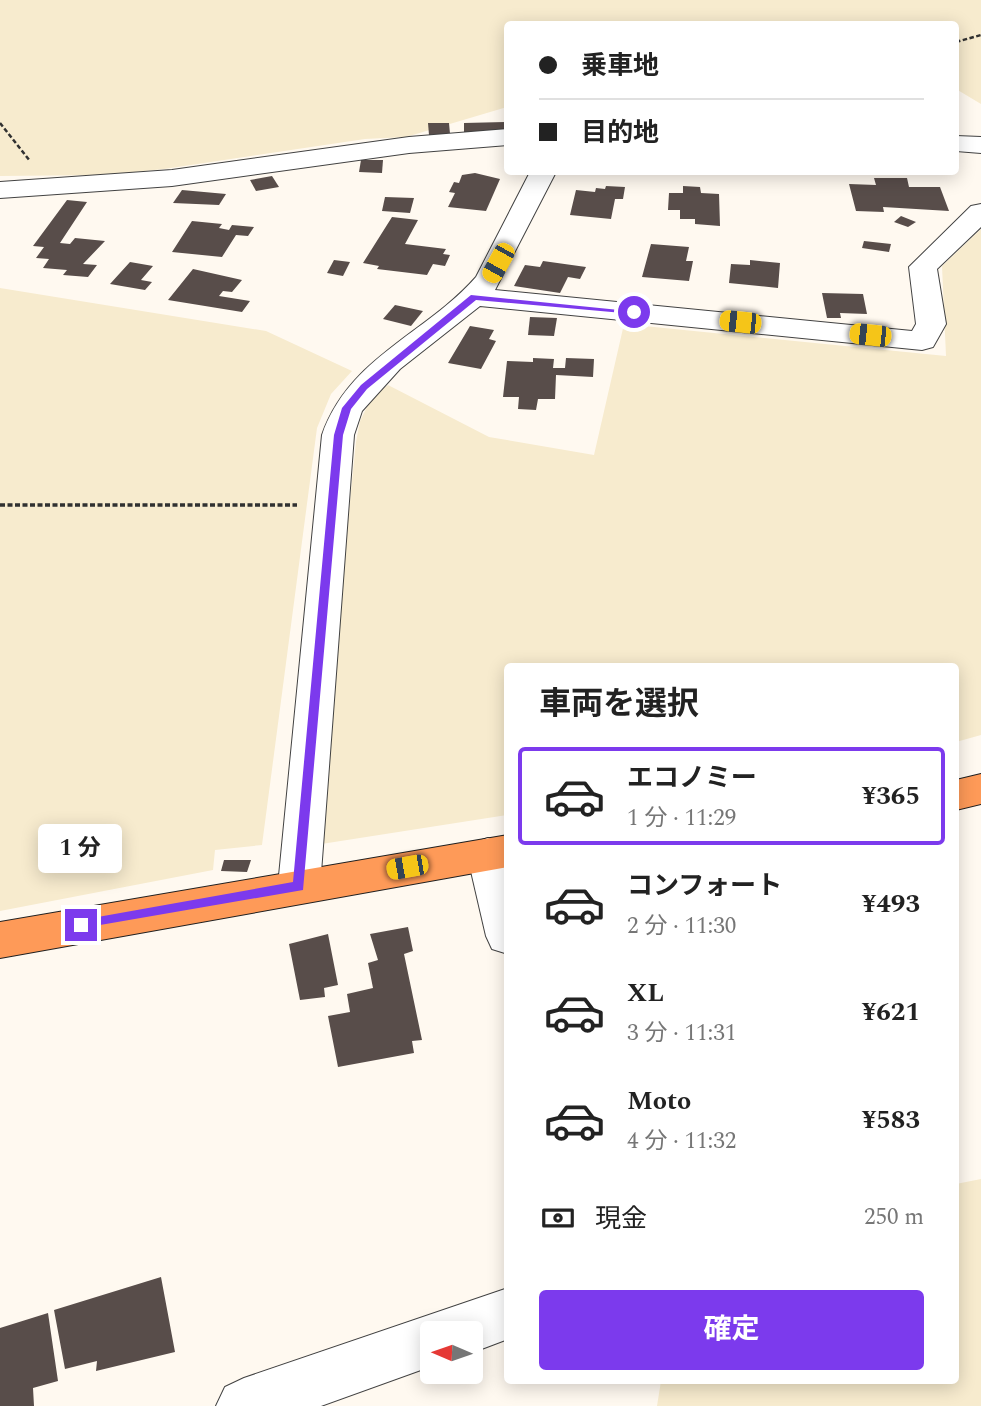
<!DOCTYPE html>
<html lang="ja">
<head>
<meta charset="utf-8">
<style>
  body { margin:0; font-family:Spectral,"Noto Sans JP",serif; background:#f2f2f2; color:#222; height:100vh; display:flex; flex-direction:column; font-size:26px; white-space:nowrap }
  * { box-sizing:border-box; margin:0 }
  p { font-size:23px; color:#767676 }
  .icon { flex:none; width:38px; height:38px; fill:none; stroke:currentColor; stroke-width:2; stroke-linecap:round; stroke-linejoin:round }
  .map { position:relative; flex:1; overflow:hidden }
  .details { position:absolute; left:504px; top:663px; width:455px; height:721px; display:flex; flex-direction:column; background:#fff; border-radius:7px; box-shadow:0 4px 18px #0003 }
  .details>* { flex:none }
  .top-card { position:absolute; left:504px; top:21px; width:455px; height:154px; border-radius:7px; box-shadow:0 4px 18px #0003; display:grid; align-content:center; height:154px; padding:0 35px; background:#fff }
  .needle { width:46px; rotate:272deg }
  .controls { position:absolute; left:420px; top:1321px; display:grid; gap:14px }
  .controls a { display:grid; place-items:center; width:63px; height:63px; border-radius:7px; background:#fff; box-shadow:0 4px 18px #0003; font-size:35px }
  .end { position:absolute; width:32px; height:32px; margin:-16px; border:9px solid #7c3aed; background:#fff; box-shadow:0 0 0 4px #fff }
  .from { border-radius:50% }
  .bubble { position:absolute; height:49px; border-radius:7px; background:#fff; box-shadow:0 4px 18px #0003; font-size:23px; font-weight:700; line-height:49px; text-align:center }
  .car { position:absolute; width:21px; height:42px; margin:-21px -10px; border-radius:9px; box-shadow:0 0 5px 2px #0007; background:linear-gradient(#f5c518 24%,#345 0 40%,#f5c518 0 76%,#345 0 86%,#f5c518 0) }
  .top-card b { display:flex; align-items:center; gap:24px; height:66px; font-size:26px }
  .top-card b+b { border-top:2px solid #e0e0e0 }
  .top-card i { width:18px; height:18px; background:#222 }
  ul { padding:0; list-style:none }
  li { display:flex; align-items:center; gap:21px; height:98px; margin:0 14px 10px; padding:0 21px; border:4px solid transparent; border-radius:7px }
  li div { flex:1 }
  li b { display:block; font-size:26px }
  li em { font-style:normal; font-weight:700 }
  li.active { border-color:#7c3aed }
  li>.icon { width:63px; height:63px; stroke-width:1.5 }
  h2 { padding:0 35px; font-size:32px; line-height:84px }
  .pay { display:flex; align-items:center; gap:18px; height:77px; padding:0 35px; font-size:26px }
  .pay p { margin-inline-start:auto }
  .cta { display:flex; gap:14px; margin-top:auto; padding:14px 35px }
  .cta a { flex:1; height:80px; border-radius:7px; background:#7c3aed; color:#fff; font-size:28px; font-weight:700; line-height:80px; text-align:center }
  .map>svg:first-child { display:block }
  .farmland { fill:#f7ebce }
  .building { fill:#584d4a }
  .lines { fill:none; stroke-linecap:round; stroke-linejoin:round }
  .minor-casing { stroke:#424242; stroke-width:2 }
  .trunk-casing { stroke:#202020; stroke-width:2 }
  .path-far1 { stroke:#313131; stroke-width:2.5; stroke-dasharray:4.5 2.5; stroke-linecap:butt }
  .path { stroke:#313131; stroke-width:3.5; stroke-dasharray:5 2.5; stroke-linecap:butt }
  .minor { fill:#fff; fill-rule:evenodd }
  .trunk { fill:#fe9a58; fill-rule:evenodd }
  .route { fill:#7c3aed }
</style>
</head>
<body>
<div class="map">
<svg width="981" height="1406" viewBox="0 0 981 1406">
  <rect width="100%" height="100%" fill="#fff9f0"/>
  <g class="farmland">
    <polygon points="0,0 981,0 981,104 956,89 956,24 508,24 507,107 406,137 365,139 164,169 107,175 0,176"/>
    <polygon points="981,229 981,735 956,742 956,667 508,667 507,815 315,845 356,442 360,421 372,397 388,385 489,437 594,455 624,324 946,356 942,266"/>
    <polygon points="0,288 266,331 352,371 331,394 317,428 262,845 215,850 213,870 0,911"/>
    <polygon points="981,1179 981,1406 657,1406 661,1381 956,1381 956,1184"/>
  </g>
  <g class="building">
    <polygon points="505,122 506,132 464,133 464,123"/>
    <polygon points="428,123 449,123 450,134 429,135"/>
    <polygon points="361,160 383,160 382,173 359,172"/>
    <polygon points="475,173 500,179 486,211 448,207 455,193 449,192 454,182 459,183 462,175"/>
    <polygon points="272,176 279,187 256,191 250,180"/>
    <polygon points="874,178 907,178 909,187 940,187 949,211 883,207 884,212 856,211 849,184 876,185"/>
    <polygon points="606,186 625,187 623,199 615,199 611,219 570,215 576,190 595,192 596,188 605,189"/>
    <polygon points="683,186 700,187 701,193 719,194 720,226 695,224 695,219 680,219 680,210 668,210 669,193 683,193"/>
    <polygon points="182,190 226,194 219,205 173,203"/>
    <polygon points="385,197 414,198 410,213 382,211"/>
    <polygon points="67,200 87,202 60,243 70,244 75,238 105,241 83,264 97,265 88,277 63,275 67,270 43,268 49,259 36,258 44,247 33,246"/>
    <polygon points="901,216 916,222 908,227 894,222"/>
    <polygon points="392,217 418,220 405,244 446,249 443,254 450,255 445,266 433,264 427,275 377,269 379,266 363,263"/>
    <polygon points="192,221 222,224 219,228 229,230 232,225 254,227 248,236 236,235 222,257 172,252"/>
    <polygon points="864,241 891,244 889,252 862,248"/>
    <polygon points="651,244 689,247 686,261 693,261 689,281 642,277"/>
    <polygon points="334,260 350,262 343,276 327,273"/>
    <polygon points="750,260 780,263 778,288 729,283 731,264 750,265"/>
    <polygon points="543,261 586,267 580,279 568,277 560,293 514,286 525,265 540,267"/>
    <polygon points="130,262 153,266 141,280 152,282 145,290 110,284"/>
    <polygon points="193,269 242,280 232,292 223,291 219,296 250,301 242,312 168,300"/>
    <polygon points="822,293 863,294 867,314 840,313 841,318 827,318"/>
    <polygon points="395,305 423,311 411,326 383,319"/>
    <polygon points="530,317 557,318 554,336 528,335"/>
    <polygon points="470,326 494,330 489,339 496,341 481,369 448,363"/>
    <polygon points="533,358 554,359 553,368 565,368 566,358 594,359 593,377 556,375 555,399 538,399 536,410 518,409 519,397 503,397 507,361 533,362"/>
    <polygon points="224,860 251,860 247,872 221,871"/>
    <polygon points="408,927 413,951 404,954 422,1040 412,1041 414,1053 338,1067 328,1016 350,1012 347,994 373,988 368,963 378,960 370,934"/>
    <polygon points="328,934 338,985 324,988 325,997 300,1000 289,944"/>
    <polygon points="161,1277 175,1352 96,1371 97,1361 65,1369 54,1310"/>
    <polygon points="48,1313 58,1381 33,1388 34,1406 0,1406 0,1328"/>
  </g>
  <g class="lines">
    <defs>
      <g id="minor">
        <polygon points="508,129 508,145 409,153 172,186 0,198 0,182 172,170 409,137"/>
        <polygon points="956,136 981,137 981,153 956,151"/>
        <path d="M 530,172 L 556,172 L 495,290 L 912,331 L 916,324 L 909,267 L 971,206 L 981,204 L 981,227 L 937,269 L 946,324 L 933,347 L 922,350 L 480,306 L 400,369 L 362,411 L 354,435 L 320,886 L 314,898 L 299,903 L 284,898 L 278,886 L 322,435 C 349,357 426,334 476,277 Z"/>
        <polygon points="488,838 503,843 508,851 508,954 492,949 486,936 467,854 473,843"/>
        <polygon points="508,1288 508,1339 471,1353 471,1334 432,1334 432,1366 321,1406 216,1406 225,1387 244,1378"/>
      </g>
      <g id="trunk">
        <polygon points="981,774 981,804 956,810 956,780"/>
        <polygon points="508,835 508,867 0,958 0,922"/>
      </g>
    </defs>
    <use href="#minor" class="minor-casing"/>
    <use href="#trunk" class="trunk-casing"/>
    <g class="path-far1">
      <polyline points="956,42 981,35"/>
      <polyline points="0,123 30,161"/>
    </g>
    <polyline class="path" points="0,505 297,505"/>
    <use href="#minor" class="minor"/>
    <use href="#trunk" class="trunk"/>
  </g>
  <polygon class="route" points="471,295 639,312 634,314 476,300 367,389 351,409 343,435 303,890 77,929 77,922 81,920 293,882 334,435 342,408 361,385"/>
</svg>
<div class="controls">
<a><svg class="needle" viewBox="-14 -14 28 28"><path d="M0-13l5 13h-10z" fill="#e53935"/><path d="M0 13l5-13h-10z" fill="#767676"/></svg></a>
</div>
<i class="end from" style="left:634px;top:312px"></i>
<i class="end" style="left:81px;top:925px"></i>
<div class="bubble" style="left:38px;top:824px;width:84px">1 分</div>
<i class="car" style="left:498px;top:263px;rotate:209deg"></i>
<i class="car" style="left:740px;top:322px;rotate:276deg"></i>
<i class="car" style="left:870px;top:335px;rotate:276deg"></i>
<i class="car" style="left:407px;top:867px;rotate:260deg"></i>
<div class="top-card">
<b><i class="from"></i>乗車地</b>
<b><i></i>目的地</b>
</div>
<section class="details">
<h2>車両を選択</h2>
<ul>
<li class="active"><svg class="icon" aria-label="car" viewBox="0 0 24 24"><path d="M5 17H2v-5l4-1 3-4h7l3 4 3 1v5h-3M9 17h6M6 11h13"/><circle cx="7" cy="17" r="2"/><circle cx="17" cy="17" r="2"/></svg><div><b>エコノミー</b><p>1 分 · 11:29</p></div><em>¥365</em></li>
<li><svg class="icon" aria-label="car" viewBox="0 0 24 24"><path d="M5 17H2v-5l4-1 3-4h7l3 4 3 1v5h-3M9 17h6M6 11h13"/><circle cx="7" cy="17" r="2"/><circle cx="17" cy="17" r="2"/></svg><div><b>コンフォート</b><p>2 分 · 11:30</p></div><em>¥493</em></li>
<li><svg class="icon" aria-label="car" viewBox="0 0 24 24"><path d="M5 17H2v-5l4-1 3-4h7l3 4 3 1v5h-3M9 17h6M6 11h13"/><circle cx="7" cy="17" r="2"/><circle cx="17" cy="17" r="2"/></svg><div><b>XL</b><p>3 分 · 11:31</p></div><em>¥621</em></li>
<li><svg class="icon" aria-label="car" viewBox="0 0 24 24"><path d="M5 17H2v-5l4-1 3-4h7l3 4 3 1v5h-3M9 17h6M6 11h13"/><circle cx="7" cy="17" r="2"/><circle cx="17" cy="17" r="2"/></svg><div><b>Moto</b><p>4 分 · 11:32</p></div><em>¥583</em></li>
</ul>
<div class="pay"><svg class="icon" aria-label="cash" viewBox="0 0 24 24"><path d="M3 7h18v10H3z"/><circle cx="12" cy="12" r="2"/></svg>現金<p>250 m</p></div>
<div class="cta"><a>確定</a></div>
</section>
</div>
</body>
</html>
